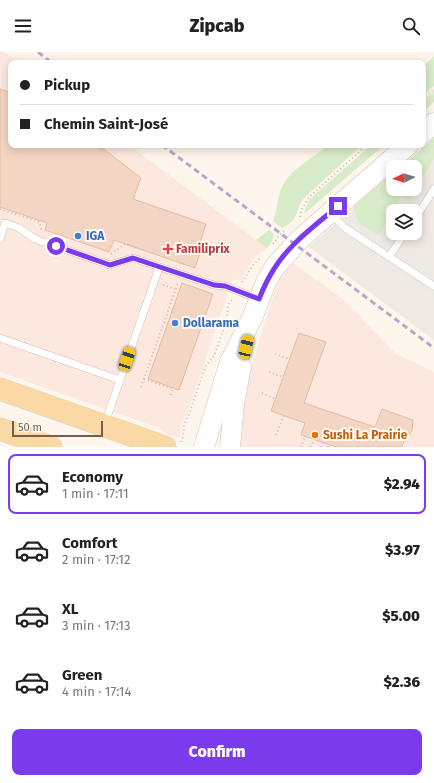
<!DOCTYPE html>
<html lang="en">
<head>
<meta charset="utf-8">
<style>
  body { margin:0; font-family:"Fira Sans",sans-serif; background:#f6f6f6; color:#222; height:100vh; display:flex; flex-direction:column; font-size:15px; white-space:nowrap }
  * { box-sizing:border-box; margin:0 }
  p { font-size:13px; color:#767676 }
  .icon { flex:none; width:22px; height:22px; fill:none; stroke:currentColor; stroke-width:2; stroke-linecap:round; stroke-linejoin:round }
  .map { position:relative; height:395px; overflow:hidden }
  .side { display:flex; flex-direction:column; background:#fff; flex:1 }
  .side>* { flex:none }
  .top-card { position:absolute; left:8px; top:8px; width:418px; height:88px; border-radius:8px; box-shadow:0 2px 10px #0003; display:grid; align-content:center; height:88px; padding:0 12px; background:#fff }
  .needle { width:26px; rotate:265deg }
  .fabs { position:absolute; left:386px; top:108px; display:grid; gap:8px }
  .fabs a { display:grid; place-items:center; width:36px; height:36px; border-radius:8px; background:#fff; box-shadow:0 2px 10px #0003; font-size:20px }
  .scale { position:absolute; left:12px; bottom:10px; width:91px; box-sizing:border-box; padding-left:4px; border:2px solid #7a5c4d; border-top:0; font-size:11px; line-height:14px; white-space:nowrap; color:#7a5c4d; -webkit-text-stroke:3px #fffaf3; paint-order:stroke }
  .end { position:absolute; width:18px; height:18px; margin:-9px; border:5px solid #7c3aed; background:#fff; box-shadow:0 0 0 2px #fff }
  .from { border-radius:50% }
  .car { position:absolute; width:12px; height:24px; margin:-12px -6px; border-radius:5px; box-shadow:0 0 3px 1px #0007; background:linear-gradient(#f5c518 24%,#345 0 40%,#f5c518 0 76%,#345 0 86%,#f5c518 0) }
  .top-card b { display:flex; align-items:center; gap:14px; height:38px; font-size:15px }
  .top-card b+b { border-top:1px solid #e0e0e0 }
  .top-card i { width:10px; height:10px; background:#222 }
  ul { padding:7px 0 0; list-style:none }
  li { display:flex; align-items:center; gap:12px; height:60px; margin:0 8px 6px; padding:0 4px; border:2px solid transparent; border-radius:8px }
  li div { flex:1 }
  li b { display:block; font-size:15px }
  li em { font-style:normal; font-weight:800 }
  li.selected { border-color:#7c3aed }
  li>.icon { width:36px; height:36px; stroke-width:1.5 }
  .cta { display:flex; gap:8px; margin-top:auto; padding:8px 12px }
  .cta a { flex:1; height:46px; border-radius:8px; background:#7c3aed; color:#fff; font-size:16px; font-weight:800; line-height:46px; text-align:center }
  header { display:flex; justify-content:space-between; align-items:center; height:52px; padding:0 12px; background:#fff; font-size:18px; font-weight:800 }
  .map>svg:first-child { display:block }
  .commercial { fill:#fde8e0 }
  .industrial { fill:#efe9e4; fill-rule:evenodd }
  .green { fill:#d8ecc9 }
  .building { fill:#f3d5c3; stroke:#e6bba3 }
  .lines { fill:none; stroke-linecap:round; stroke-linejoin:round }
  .lane-casing { stroke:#d1beb0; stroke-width:8 }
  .secondary-casing { stroke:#d6c0b0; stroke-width:21 }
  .primary-casing { stroke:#dad1cd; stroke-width:23 }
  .path { stroke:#d9b8a5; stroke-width:2; stroke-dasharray:1 3; stroke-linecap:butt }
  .lane { stroke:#fff; stroke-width:7 }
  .secondary { stroke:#fff; stroke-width:20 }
  .primary { stroke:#fbd9a5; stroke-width:22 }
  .rail { stroke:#b9a8c9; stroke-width:3; stroke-dasharray:6 4; stroke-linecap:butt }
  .route { stroke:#7c3aed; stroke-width:5 }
  .shop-dot { fill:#3f7fe0; stroke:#fffaf3; stroke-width:1.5 }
  .health-dot { fill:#e0444e; stroke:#fffaf3; stroke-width:1.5 }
  .food-dot { fill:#e8710a; stroke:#fffaf3; stroke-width:1.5 }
  .labels { text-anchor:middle; stroke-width:4; stroke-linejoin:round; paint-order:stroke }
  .shop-label { font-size:12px; font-weight:bold; fill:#366cbe; stroke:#fffaf3; text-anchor:start }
  .health-label { font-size:12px; font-weight:bold; fill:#be3a42; stroke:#fffaf3; text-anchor:start }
  .food-label { font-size:12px; font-weight:bold; fill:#c56008; stroke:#fffaf3; text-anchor:start }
</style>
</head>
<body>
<header><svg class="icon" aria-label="menu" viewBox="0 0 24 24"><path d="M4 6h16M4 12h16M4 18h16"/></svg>Zipcab<svg class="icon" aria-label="search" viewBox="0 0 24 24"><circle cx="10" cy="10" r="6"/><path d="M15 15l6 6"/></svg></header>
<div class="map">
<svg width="434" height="395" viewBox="0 0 434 395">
  <rect width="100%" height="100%" fill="#fdf6ec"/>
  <g class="commercial">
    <polygon points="0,0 5,0 20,11 11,11 11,93 129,93 267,196 253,207 241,228 233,227 186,364 181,371 180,386 167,382 159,376 0,320"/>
    <polygon points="292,210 345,249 396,302 434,320 434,395 240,395 243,342 274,241 278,230"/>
  </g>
  <path class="industrial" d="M 434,86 L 434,288 L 309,195 L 393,121 L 393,137 L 415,137 L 415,115 L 400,115 ZM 393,159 L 415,159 L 415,181 L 393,181 Z"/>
  <g class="green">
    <polygon points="434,4 434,34 423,43 423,14"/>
    <polygon points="434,40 434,50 423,60 423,49"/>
    <path d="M 434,86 L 434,106 L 410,148 L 401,144 L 379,183 C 365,175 355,172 354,154 L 393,121 L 393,137 L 415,137 L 415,115 L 400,115 Z"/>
    <path d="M 329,93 L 362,93 L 306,144 C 293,157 302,167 282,176 L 273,169 C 278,157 277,144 283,133 C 291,117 315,104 329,93 Z"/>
    <polygon points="371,93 384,93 304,162 307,153 310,147"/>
    <polygon points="269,178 274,182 272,189 267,196 256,188"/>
  </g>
  <g class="building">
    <polygon points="0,37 11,41 11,93 90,93 105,98 141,126 133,147 206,172 198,197 201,198 195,216 114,188 109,200 45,178 47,171 0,155"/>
    <polygon points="182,231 213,242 179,338 148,327"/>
    <polygon points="299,281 326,290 304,351 375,375 382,357 413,368 412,379 405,386 402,395 336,395 301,383 305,371 271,359"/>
  </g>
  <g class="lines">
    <defs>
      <g id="lane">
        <polyline points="331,162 345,176 434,234"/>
        <polyline points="415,167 434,137"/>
        <polyline points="0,187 5,171 19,176 35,187 110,213 133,206 214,233 225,234 259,247"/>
        <polyline points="389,205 405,181"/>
        <polyline points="0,286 120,328"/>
        <polyline points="105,371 159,216"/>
      </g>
      <g id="secondary">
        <polyline points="423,81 434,71"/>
        <polyline points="204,395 230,310 253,264 266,230 274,216 300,187 408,93"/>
        <polyline points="230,395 234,353 241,314"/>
      </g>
      <g id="primary">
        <polyline points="0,337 165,395"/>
        <polyline points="0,377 51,395"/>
      </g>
    </defs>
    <use href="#lane" class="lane-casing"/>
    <use href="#secondary" class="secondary-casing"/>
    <use href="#primary" class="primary-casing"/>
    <g class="path">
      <polyline points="423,47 434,37"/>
      <polyline points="0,157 39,170 42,179"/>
      <polyline points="300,165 302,157 310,144 367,93"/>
      <polyline points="273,192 281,181 285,179"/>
      <polyline points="111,202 125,192 138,196"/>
      <polyline points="242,230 254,212 261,205"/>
      <polyline points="163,233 175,237"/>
      <polyline points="275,302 289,307"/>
      <polyline points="269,320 283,325"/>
      <polyline points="144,327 173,337 170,346"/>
      <polyline points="141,335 178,231"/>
      <polyline points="262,341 275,347"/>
      <polyline points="276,383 284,363"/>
      <polyline points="181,390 183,385 184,372 189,362 205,315 214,304 227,267 228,253 233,246"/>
      <polyline points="301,395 305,384"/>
      <polyline points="311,395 314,387"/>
      <polyline points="321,395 323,390"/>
      <polyline points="328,395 328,392"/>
    </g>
    <use href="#lane" class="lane"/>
    <use href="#secondary" class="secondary"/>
    <use href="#primary" class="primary"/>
    <g class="rail">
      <polyline points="38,0 52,11"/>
      <polyline points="162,93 434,296"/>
    </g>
  </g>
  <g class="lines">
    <path class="route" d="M 56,194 L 110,213 L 133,206 L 214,233 L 225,234 L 259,247 C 263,237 268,226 274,217 C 289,192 316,173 338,154"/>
  </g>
  <g class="shop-dot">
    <circle cx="78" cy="184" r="4"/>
    <circle cx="175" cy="271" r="4"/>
  </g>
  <path class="health-dot" d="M166 191h4v4h4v4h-4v4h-4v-4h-4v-4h4z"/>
  <circle class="food-dot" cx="315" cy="383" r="4"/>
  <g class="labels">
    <g class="shop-label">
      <text x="86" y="188">IGA</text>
      <text x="183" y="275">Dollarama</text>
    </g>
    <g class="health-label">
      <text x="176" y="201">Familiprix</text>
    </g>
    <g class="food-label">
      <text x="323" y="387">Sushi La Prairie</text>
    </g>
  </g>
</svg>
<div class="fabs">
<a><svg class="needle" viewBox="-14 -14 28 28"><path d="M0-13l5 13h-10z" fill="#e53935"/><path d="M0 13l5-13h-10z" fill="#767676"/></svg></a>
<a><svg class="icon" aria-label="layers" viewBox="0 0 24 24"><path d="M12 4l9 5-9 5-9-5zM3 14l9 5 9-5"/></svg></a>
</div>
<div class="scale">50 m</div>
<i class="end from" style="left:56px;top:194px"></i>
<i class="end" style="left:338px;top:154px"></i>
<i class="car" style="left:246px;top:295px;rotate:13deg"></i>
<i class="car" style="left:127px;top:307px;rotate:19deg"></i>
<div class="top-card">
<b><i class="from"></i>Pickup</b>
<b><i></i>Chemin Saint-José</b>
</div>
</div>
<section class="side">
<ul>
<li class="selected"><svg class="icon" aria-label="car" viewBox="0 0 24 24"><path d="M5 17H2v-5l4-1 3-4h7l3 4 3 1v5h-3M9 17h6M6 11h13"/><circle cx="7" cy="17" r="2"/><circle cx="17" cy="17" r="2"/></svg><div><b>Economy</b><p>1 min · 17:11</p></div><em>$2.94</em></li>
<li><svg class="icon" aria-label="car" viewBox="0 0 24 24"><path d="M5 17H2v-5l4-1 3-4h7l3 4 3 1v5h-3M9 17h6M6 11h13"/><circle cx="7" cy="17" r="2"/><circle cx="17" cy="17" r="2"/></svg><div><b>Comfort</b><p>2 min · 17:12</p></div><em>$3.97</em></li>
<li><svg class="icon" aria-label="car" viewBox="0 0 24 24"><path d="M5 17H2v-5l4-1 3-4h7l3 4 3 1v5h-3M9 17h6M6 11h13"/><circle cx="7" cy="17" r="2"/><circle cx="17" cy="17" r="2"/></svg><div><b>XL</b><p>3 min · 17:13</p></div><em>$5.00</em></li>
<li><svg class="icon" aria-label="car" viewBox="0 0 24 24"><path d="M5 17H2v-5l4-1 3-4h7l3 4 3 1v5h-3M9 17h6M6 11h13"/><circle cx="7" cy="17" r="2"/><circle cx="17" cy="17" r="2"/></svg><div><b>Green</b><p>4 min · 17:14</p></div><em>$2.36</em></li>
</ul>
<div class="cta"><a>Confirm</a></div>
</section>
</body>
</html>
